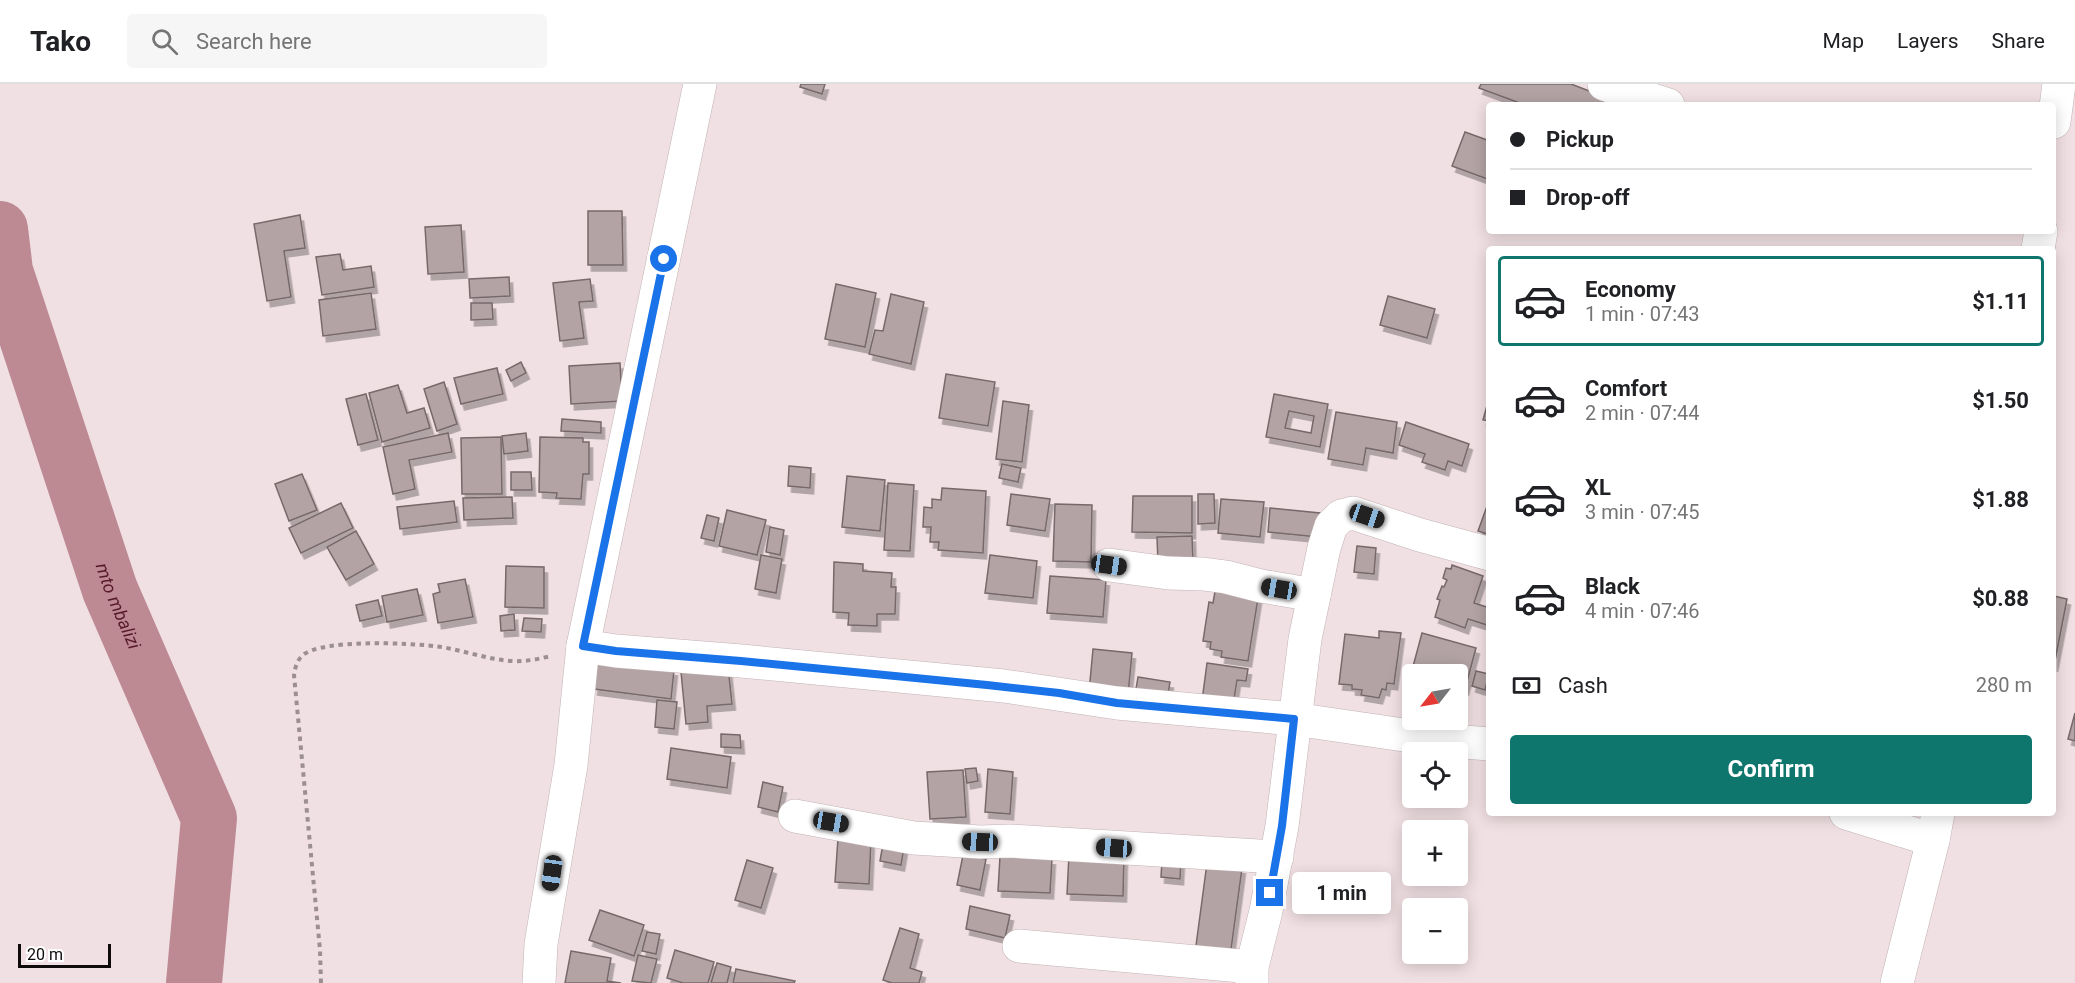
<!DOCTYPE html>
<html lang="en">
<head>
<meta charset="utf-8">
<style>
  body { margin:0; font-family:Roboto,sans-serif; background:#f6f6f6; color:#202124; height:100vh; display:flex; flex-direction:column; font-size:22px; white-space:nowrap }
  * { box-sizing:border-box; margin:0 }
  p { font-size:20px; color:#757577 }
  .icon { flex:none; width:33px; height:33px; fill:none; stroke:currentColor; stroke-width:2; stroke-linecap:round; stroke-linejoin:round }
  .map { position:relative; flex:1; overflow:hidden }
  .drawer { position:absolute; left:1486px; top:162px; width:570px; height:570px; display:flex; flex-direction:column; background:#fff; border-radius:6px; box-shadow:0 3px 15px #0003 }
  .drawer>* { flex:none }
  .top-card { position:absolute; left:1486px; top:18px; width:570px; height:132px; border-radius:6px; box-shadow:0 3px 15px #0003; display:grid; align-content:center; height:132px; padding:0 24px; background:#fff }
  .needle { width:39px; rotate:239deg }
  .tools { position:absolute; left:1402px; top:580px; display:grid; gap:12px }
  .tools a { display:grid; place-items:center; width:66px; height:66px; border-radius:6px; background:#fff; box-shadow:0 3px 15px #0003; font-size:30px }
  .scale { position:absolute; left:18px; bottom:15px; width:93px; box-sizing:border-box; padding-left:6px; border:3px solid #0f0a0b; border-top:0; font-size:16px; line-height:21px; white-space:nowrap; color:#0f0a0b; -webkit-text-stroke:4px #fff; paint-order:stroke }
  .end { position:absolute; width:27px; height:27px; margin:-14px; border:8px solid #1a73e8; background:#fff; box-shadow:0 0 0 3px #fff }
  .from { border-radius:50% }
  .bubble { position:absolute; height:42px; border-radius:6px; background:#fff; box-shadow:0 3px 15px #0003; font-size:20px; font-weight:700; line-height:42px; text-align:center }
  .car { position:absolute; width:18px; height:36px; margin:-18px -9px; border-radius:8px; box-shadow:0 0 4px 2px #0007; background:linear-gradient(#222 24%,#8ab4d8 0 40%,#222 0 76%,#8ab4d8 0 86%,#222 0) }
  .top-card b { display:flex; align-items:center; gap:21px; height:57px; font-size:22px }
  .top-card b+b { border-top:2px solid #e0e0e0 }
  .top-card i { width:15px; height:15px; background:#202124 }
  ul { padding:10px 0 0; list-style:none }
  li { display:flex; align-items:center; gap:18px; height:90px; margin:0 12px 9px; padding:0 12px; border:3px solid transparent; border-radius:6px }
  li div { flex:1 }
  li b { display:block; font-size:22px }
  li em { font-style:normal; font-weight:700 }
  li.selected { border-color:#0f766e }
  li>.icon { width:54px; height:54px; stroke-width:1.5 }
  .pay { display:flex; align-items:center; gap:15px; height:66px; padding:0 24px; font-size:22px }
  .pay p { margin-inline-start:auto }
  .action { display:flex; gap:12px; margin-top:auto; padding:12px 24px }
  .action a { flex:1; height:69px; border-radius:6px; background:#0f766e; color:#fff; font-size:24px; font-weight:700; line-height:69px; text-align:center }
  header { display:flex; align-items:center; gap:36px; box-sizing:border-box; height:84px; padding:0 30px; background:#fff; border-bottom:2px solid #e0e0e0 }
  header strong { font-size:28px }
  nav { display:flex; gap:33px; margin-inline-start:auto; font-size:21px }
  .search { width:420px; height:54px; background:#f6f6f6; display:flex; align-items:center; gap:15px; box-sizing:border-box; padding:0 21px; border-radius:6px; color:#757577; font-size:22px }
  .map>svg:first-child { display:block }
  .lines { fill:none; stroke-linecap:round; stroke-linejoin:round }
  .river { stroke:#bd8a93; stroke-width:56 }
  .building { fill:#b3a3a5; stroke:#77696b; stroke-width:1.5; fill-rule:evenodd; filter:url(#shadow) }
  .minor-casing { stroke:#c2b2b4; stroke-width:34 }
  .path { stroke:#9b8f91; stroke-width:4; stroke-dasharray:4.5 4.5; stroke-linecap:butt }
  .minor { stroke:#fff; stroke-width:33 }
  .route { stroke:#1a73e8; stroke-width:8 }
  .labels { text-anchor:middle; stroke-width:4.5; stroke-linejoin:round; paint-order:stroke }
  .water-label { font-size:18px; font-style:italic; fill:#57192a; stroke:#fff }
</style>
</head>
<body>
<header>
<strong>Tako</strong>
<div class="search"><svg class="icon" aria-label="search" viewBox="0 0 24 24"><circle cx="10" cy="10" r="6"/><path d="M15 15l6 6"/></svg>Search here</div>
<nav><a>Map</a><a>Layers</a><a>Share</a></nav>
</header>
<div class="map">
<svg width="2075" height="899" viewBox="0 0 2075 899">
  <defs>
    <filter id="shadow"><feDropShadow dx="3.5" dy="6" stdDeviation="0" flood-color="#0004"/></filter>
  </defs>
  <rect width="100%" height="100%" fill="#f1e0e3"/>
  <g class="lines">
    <path class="river" id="s1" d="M 0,145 L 5,187 L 110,506 L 209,734 L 194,899"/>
  </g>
  <g class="building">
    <polygon points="801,0 825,0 822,10 800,3"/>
    <polygon points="1481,0 1571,0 1605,13 1602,21 1525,21 1479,4"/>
    <polygon points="1465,48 1490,57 1490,96 1452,82"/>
    <polygon points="588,127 622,127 623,181 588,181"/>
    <polygon points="300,131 305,164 284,167 291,213 267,217 254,140"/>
    <polygon points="461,141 464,188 428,190 425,143"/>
    <polygon points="340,170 343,186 371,182 374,203 322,211 316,173"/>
    <polygon points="509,193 510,212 470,214 469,195"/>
    <polygon points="590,195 593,217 579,218 584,254 560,257 553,199"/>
    <polygon points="836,200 876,209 865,263 825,255"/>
    <polygon points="371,209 376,245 323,252 319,216"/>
    <polygon points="891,210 924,218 911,280 869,270 875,246 883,247"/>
    <polygon points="1388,212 1435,225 1427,254 1380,241"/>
    <polygon points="471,219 492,219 493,235 471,236"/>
    <polygon points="521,278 526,289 511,297 506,286"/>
    <polygon points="620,279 622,317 571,320 569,282"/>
    <polygon points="497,284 503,310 461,320 454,294"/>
    <polygon points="946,290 995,298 988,342 939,334"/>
    <polygon points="444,298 457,340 437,347 424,305"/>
    <polygon points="398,301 407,329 424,324 430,344 382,358 369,309"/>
    <polygon points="366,310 378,356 358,361 346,315"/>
    <path d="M 1274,310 L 1328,320 L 1320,363 L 1266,353 ZM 1289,327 L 1314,332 L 1311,349 L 1285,344 Z"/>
    <polygon points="1490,311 1490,337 1483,336"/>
    <polygon points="1003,317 1029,321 1022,378 996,375"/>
    <polygon points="1336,328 1397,338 1393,369 1366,364 1363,381 1328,375"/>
    <polygon points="562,335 601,338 601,349 561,347"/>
    <polygon points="1406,338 1469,360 1462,382 1448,377 1445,386 1422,378 1425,370 1399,361"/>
    <polygon points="448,349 452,368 409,376 415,405 393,410 383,363"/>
    <polygon points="526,349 528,367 504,370 502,352"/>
    <polygon points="501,353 502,410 462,410 461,354"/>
    <polygon points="540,353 583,354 583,358 589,358 589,390 583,390 581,415 556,414 557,409 539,408"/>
    <polygon points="1002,380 1021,384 1018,398 999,394"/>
    <polygon points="789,382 811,384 810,404 788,402"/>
    <polygon points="511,388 531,388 532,406 511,406"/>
    <polygon points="302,390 317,426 289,437 275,400"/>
    <polygon points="847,392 885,396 880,447 842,443"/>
    <polygon points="888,399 914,401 910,467 884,466"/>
    <polygon points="942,404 986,407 983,469 938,466 939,458 930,458 931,443 923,443 924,423 932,424 932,415 941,416"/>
    <polygon points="1011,410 1050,415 1045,447 1007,441"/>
    <polygon points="1198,410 1214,410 1215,439 1198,440"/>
    <polygon points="1133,412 1192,412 1192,449 1132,448"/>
    <polygon points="512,413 513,434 464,436 463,414"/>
    <polygon points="1490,414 1490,451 1478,447"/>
    <polygon points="1221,415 1264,418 1260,453 1218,449"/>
    <polygon points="454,417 457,438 400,445 397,423"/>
    <polygon points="341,419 353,444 301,469 289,444"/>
    <polygon points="1055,420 1092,421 1091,478 1053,477"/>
    <polygon points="1270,424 1320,429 1318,453 1268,448"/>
    <polygon points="727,426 766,436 757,471 719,462"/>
    <polygon points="707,431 719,434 714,457 701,454"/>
    <polygon points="770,443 784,446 780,471 766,468"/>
    <polygon points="356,447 374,480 346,496 327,463"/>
    <polygon points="1192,452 1193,478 1158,479 1157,453"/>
    <polygon points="1357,462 1376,464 1374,490 1354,488"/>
    <polygon points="761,471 782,475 776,509 755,505"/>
    <polygon points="990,471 1037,477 1033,514 985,509"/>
    <polygon points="834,478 863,480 863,487 892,489 891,503 896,503 895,530 877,530 877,542 848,541 849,529 833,528"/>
    <polygon points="1452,481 1483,492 1474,519 1490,524 1490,542 1468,535 1465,544 1435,533 1440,516 1437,515 1442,502 1444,503 1447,496 1443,494 1446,484 1451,485"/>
    <polygon points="506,482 544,483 544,524 505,523"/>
    <polygon points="1050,492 1106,496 1103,533 1047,529"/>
    <polygon points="465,495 473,533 438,539 433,510 440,508 438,500"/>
    <polygon points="1216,502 1258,514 1248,577 1221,573 1222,567 1210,565 1211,558 1203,557 1209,518 1213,519"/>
    <polygon points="417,505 423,531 387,538 382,512"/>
    <polygon points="2054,512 2067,515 2054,582"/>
    <polygon points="378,516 382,532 360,537 356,521"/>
    <polygon points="514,530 515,546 501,547 500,532"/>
    <polygon points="524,534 542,535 541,548 522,547"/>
    <polygon points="1379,547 1401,549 1394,600 1387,599 1386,606 1382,605 1379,614 1361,611 1362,606 1352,605 1352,601 1339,600 1345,550 1379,554"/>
    <polygon points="1422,549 1476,564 1465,605 1458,603 1458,591 1411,590"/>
    <polygon points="1093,565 1132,569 1128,611 1089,608"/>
    <polygon points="597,576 674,586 671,615 594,605"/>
    <polygon points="1207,579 1248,585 1246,597 1237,596 1233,622 1202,617"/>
    <polygon points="728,583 732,620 707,622 708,638 686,640 681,588"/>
    <polygon points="1476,587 1489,590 1485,606 1472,602"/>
    <polygon points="1138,593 1170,598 1167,616 1135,611"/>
    <polygon points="657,616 677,618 674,645 655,643"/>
    <polygon points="2075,629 2075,657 2068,655"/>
    <polygon points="721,650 740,651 741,664 721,663"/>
    <polygon points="671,664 731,673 727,704 667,695"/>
    <polygon points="976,684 978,697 967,699 965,685"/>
    <polygon points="988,685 1013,688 1010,730 985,728"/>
    <polygon points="963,686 966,733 930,735 927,688"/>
    <polygon points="763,698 783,703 778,728 758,723"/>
    <polygon points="838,754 871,756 869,800 835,798"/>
    <polygon points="884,754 905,758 901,781 880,777"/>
    <polygon points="1069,770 1124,773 1123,812 1067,810"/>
    <polygon points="963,771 986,775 980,806 957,801"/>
    <polygon points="1000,772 1052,775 1050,809 998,807"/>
    <polygon points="747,776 773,784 761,824 735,816"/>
    <polygon points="1162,776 1181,777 1180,795 1161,793"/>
    <polygon points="1207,779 1242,784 1230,873 1195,869"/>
    <polygon points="970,822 1010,831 1005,854 966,845"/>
    <polygon points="600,826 644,841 634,872 589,856"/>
    <polygon points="900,844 919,850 910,884 922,888 919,899 892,899 883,896"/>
    <polygon points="647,848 660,850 656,870 642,867"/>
    <polygon points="675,866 714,878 708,899 683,899 667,894"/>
    <polygon points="571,867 611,874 607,897 621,899 565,899"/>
    <polygon points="638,871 657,875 651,899 632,897"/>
    <polygon points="717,879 731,883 727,899 711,899"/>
    <polygon points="736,885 795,897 794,899 733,899"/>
  </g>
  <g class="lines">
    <defs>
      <g id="minor">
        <polyline points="1604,0 1668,21"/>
        <polyline points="2054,38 2059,0"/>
        <polyline points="2038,165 2041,147"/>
        <polyline points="1109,481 1168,489 1203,490 1226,493 1261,502 1314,511"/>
        <polyline points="583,562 616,567 741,577 1004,602 1117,619 1294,635 1438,656 1490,660"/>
        <polyline points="1846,729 1933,756"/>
        <polyline points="795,732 914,754 980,758 1010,757 1277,773"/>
        <polyline points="1019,862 1252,883"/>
        <polyline points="539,899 541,860 571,681 583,562 700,0"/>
        <polyline points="1252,899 1252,883 1266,827 1282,742 1305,555 1324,464 1331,442 1341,432 1353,429 1420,451 1490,470"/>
        <polyline points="1897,899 1933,756 1938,729"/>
      </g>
    </defs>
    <use href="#minor" class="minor-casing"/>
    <path class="path" d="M 321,899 L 320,866 L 294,591 C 295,584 297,576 303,571 C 322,555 409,559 434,562 C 460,565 485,575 511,577 C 525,578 538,575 551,572"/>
    <use href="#minor" class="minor"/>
  </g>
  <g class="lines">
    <polyline class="route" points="664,175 583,562 616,567 741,577 987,601 1059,609 1117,619 1294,635 1282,742 1270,809"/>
  </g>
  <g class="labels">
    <g class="water-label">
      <text dy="6" stroke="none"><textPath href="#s1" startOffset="396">mto mbalizi</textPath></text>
    </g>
  </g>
</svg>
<div class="tools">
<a><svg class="needle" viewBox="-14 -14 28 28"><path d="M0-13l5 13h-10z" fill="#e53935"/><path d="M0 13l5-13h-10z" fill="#757577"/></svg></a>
<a><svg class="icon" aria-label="locate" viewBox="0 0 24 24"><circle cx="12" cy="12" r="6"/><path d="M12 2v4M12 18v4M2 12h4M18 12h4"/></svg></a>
<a>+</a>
<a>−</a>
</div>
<div class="scale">20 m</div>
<i class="end from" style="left:664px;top:175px"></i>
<i class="end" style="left:1270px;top:809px"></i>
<div class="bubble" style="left:1292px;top:788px;width:99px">1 min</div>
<i class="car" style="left:1367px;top:432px;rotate:109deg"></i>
<i class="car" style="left:1109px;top:481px;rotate:98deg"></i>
<i class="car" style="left:1279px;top:505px;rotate:280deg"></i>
<i class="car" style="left:831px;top:738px;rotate:100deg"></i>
<i class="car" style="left:980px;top:758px;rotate:272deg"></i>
<i class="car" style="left:1114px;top:764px;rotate:274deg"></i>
<i class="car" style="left:552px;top:789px;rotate:188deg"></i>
<div class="top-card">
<b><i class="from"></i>Pickup</b>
<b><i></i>Drop-off</b>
</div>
<section class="drawer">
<ul>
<li class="selected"><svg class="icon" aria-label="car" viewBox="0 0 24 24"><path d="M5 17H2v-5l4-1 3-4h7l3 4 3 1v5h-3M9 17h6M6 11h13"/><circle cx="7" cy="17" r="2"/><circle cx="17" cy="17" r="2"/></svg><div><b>Economy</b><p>1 min · 07:43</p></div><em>$1.11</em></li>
<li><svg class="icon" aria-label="car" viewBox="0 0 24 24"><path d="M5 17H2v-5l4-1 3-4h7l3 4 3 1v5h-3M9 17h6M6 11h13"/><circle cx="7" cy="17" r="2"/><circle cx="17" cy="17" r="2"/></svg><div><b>Comfort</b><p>2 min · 07:44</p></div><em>$1.50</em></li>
<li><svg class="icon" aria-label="car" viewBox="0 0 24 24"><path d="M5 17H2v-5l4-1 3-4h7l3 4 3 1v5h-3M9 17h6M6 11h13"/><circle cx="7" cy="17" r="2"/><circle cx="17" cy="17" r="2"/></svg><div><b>XL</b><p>3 min · 07:45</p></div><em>$1.88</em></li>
<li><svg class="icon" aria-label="car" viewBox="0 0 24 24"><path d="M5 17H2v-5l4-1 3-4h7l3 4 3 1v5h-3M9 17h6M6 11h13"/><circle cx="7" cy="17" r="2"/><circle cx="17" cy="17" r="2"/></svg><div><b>Black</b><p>4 min · 07:46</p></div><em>$0.88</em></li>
</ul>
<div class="pay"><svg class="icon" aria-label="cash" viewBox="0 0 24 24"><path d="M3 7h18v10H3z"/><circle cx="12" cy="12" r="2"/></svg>Cash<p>280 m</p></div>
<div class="action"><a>Confirm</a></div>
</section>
</div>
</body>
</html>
